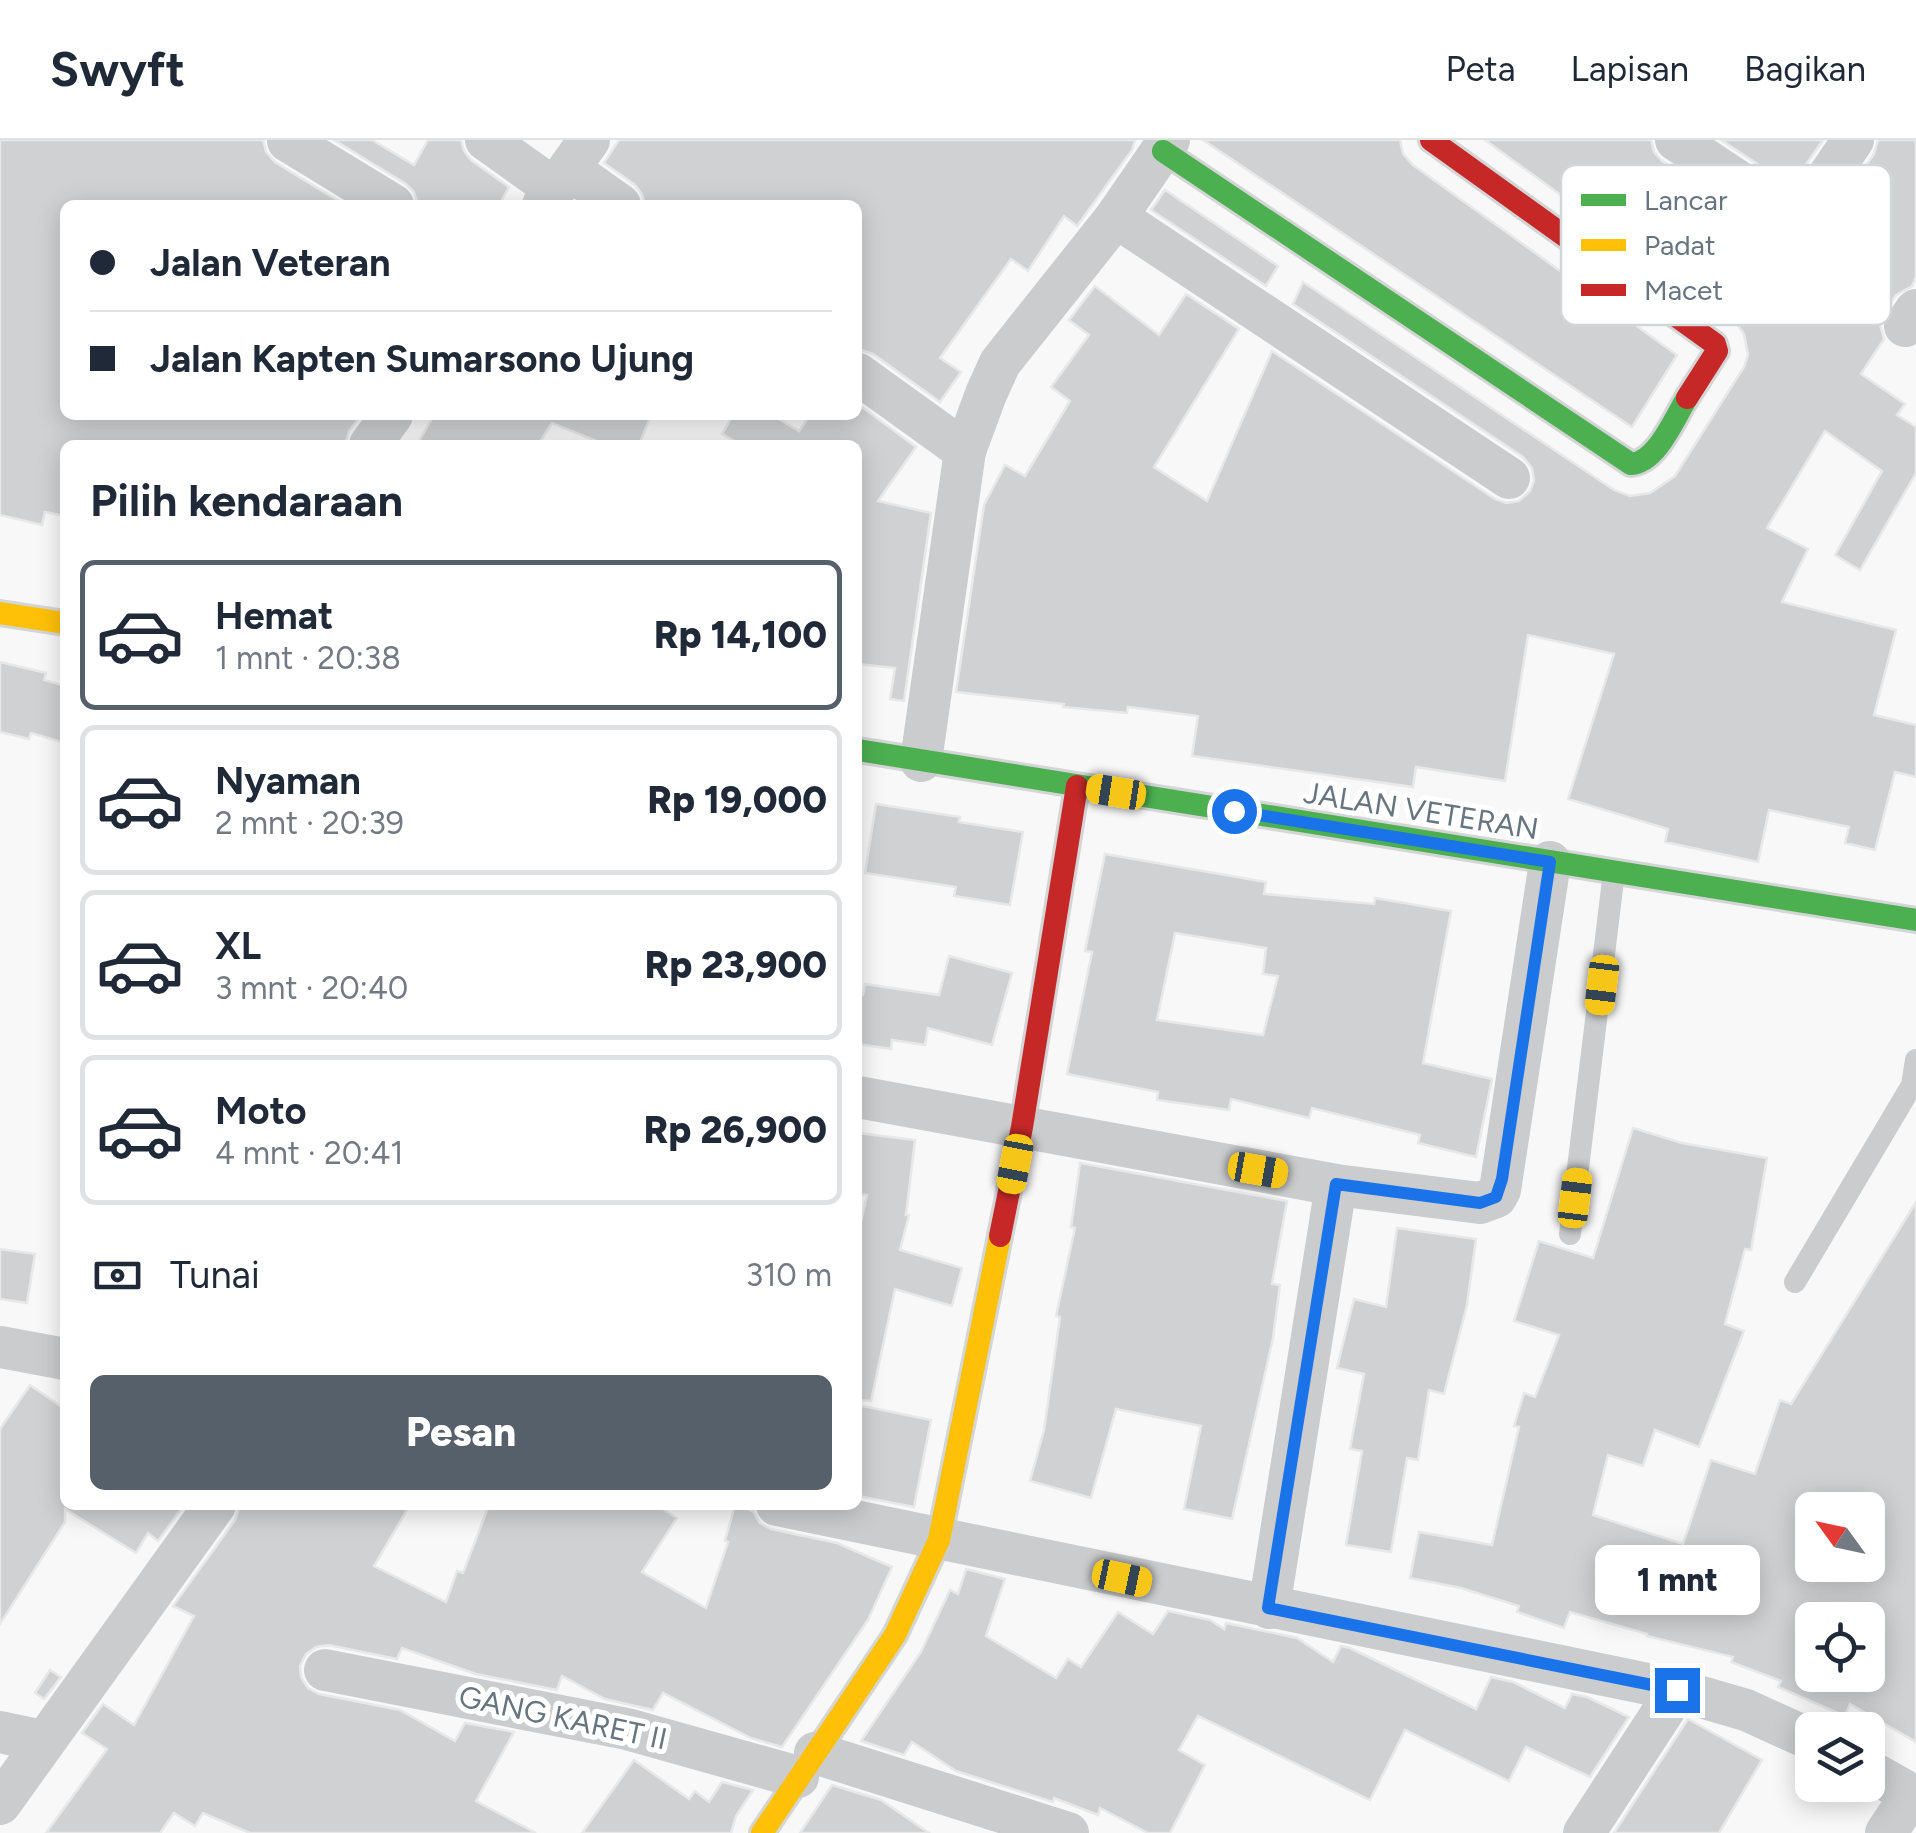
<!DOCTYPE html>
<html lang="id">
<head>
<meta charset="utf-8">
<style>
  body { margin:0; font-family:Figtree,sans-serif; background:#f6f6f7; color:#1f2937; height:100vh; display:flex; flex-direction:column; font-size:38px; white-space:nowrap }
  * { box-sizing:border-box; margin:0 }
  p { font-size:32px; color:#747a83 }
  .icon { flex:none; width:55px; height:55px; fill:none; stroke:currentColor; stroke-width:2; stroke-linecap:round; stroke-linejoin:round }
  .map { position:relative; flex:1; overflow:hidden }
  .side { position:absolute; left:60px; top:300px; width:802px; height:1070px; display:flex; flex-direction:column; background:#fff; border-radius:15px; box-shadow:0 5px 25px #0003 }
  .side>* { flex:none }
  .banner { position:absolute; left:60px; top:60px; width:802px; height:220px; border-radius:15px; box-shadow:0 5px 25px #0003; display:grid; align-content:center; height:220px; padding:0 30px; background:#fff }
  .needle { width:65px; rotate:303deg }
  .fabs { position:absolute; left:1795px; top:1352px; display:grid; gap:20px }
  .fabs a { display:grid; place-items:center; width:90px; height:90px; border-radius:15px; background:#fff; box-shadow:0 5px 25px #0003; font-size:50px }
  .end { position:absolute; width:45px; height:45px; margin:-22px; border:12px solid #1a73e8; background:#fff; box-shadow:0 0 0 5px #fff }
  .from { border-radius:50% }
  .bubble { position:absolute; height:70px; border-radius:15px; background:#fff; box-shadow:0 5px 25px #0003; font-size:32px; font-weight:800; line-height:70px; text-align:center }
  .car { position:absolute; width:30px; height:60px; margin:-30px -15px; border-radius:12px; box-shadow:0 0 8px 2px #0007; background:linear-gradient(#f5c518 24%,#345 0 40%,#f5c518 0 76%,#345 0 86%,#f5c518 0) }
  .banner b { display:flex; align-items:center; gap:35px; height:95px; font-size:38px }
  .banner b+b { border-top:2px solid #e0e1e3 }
  .banner i { width:25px; height:25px; background:#1f2937 }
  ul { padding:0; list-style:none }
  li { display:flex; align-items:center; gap:30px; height:150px; margin:0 20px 15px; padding:0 10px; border:5px solid #e0e1e3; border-radius:15px }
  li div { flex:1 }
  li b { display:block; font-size:38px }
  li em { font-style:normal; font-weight:800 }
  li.active { border-color:#56606b }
  li>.icon { width:90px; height:90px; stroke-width:1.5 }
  h2 { padding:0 30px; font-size:45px; line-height:120px }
  .pay { display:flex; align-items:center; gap:25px; height:110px; padding:0 30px; font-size:38px }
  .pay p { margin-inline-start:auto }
  .primary-button { display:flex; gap:20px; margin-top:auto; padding:20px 30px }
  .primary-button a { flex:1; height:115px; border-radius:15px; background:#56606b; color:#fff; font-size:40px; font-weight:800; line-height:115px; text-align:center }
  header { display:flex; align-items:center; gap:60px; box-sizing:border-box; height:140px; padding:0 50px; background:#fff; border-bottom:2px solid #e0e1e3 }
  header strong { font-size:48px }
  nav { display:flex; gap:55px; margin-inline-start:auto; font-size:35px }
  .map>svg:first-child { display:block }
  .building { fill:#cfd1d2; stroke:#e8e8e8; stroke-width:2.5; fill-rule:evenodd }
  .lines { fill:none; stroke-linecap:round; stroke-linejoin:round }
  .fast-casing { stroke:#d4d5d6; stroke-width:28 }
  .slow-casing { stroke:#d4d5d6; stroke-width:28 }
  .jam-casing { stroke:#d4d5d6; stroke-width:28 }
  .lane { stroke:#cbcccd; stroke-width:22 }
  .street { stroke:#cbcccd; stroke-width:42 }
  .fast { stroke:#4caf50; stroke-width:22 }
  .slow { stroke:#ffc107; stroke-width:22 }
  .jam { stroke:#c62828; stroke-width:22 }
  .route { stroke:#1a73e8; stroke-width:12 }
  .labels { text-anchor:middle; stroke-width:10; stroke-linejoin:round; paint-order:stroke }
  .street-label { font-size:30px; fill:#667580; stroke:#fff }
  .key { fill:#fff; stroke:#d1d6d9; stroke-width:2.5 }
  .key-label { font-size:28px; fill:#667580 }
</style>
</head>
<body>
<header>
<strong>Swyft</strong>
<nav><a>Peta</a><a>Lapisan</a><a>Bagikan</a></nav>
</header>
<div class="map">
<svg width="1916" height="1693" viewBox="0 0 1916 1693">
  <rect width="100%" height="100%" fill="#f8f8f8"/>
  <g class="building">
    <polygon points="0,0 263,0 266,12 275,22 345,65 65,65 65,275 361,275 349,291 345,305 65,305 65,376 45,372 42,385 0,375"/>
    <polygon points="334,0 372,0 414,25 428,0 461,0 464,11 471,20 509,47 499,65 418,65 414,52 406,44"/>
    <polygon points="619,0 1135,0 1132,10 1077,86 1064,76 1028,131 1011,119 940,218 961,232 940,262 873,214 858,209 858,65 645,65 642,54 635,45 604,23"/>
    <polygon points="1203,0 1400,0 1403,14 1413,25 1677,215 1632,287"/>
    <polygon points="1485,0 1651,0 1654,12 1662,21 1781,100 1795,104 1807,101 1823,89 1874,14 1878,0 1916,0 1916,137 1912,146 1896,155 1884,172 1880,185 1884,199 1861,234 1905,264 1897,275 1916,287 1916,333 1860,430 1835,415 1882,331 1825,291 1767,388 1808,409 1782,462 1896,490 1874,575 1916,585 1916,637 1895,632 1875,710 1845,703 1849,687 1769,670 1758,722 1665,702 1668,689 1568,659 1614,514 1528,495 1505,641 1416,627 1413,647 1192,616 1198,576 1128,567 1127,573 1063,567 1064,564 956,552 984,365 1005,325 1025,336 1070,261 1051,247 1089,195 1069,180 1095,146 1159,195 1186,154 1239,189 1154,327 1207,361 1272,211 1495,359 1506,363 1519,361 1530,351 1534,341 1532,328 1523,317 1293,164 1303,142 1614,350 1630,356 1650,353 1675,336 1744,227 1748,215 1744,194 1733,179 1657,124 1660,120 1587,74"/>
    <polygon points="1721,0 1823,0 1791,46"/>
    <polygon points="1165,50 1278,126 1266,146 1151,70"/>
    <polygon points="858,264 916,307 878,361 931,373 904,561 890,559 895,528 858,524 858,305 741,305 722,294 733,275 772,275 799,291 810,275 858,275"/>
    <polygon points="434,275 651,275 639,305 606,305 552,283 538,305 417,305"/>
    <polygon points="0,522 46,533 44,540 65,546 65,603 31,593 29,599 0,592"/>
    <polygon points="876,664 960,677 959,682 1023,692 1010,765 954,756 956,747 865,733"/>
    <path d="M 1105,714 L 1266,742 L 1264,754 L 1374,764 L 1375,758 L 1451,771 L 1423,923 L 1492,939 L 1476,1017 L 1418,1003 L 1420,995 L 1312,968 L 1309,978 L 1231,959 L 1229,970 L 1157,960 L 1158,952 L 1067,934 L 1092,812 L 1085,811 ZM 1175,793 L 1266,808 L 1263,834 L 1278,836 L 1263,895 L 1157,880 Z"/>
    <polygon points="949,816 1012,833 992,905 928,888 925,905 892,900 891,909 858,904 858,854 863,855 865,844 939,855"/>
    <path d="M 1633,988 L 1682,1003 L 1767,1018 L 1751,1110 L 1745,1109 L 1725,1184 L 1744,1191 L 1699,1307 L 1655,1290 L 1643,1326 L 1608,1315 L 1593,1375 L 1683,1404 L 1711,1320 L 1755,1334 L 1780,1260 L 1791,1264 L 1916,1062 L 1916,1602 L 1850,1564 L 1845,1576 L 1778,1547 L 1781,1541 L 1731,1522 L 1733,1517 L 1647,1496 L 1647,1494 L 1570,1472 L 1564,1488 L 1517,1472 L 1519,1466 L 1461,1448 L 1410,1438 L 1419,1392 L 1492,1405 L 1519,1287 L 1514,1286 L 1524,1253 L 1535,1257 L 1559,1195 L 1514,1181 L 1539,1101 L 1593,1118 ZM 1812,1370 L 1868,1370 L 1868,1425 L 1812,1425 ZM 1812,1480 L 1868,1480 L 1868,1535 L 1812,1535 Z"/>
    <polygon points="858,993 915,1000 906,1075 909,1075 900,1110 962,1128 952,1166 895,1149 871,1261 858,1260 858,1095 867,1055 858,1054"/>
    <polygon points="1080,1023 1287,1061 1272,1144 1280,1145 1273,1198 1232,1379 1184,1369 1201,1286 1116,1269 1091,1358 1030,1341 1044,1290 1060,1177 1056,1176 1075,1088 1071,1087"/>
    <polygon points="1397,1088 1476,1099 1467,1165 1444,1254 1429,1250 1418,1320 1407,1318 1391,1412 1346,1405 1362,1311 1350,1309 1364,1234 1337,1228 1354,1159 1386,1167"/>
    <polygon points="0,1109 35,1114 27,1163 0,1159"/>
    <polygon points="30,1245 65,1269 65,1365 184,1365 158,1401 148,1393 136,1413 65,1369 65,1382 0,1484 0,1289"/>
    <polygon points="858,1265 931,1280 914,1367 858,1356"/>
    <polygon points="240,1365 410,1365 374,1426 446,1462 457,1431 463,1433 489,1365 657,1365 677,1378 642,1432 706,1468 728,1402 725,1401 735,1365 753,1371 760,1383 771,1389 837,1403 892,1427 868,1480 782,1607 751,1598 663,1553 653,1570 605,1559 562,1536 557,1550 476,1534 402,1508 397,1519 329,1505 316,1507 306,1514 300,1526 301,1537 308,1548 319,1554 400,1570 455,1601 465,1583 514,1592 476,1661 536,1693 250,1693 203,1673 195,1686 174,1673 160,1693 46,1693 107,1609 82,1593 103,1564 134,1585 194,1476 173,1466 235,1380"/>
    <polygon points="966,1429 1005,1439 986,1496 1056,1538 1068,1519 1081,1527 1118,1472 1153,1494 1168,1471 1210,1480 1224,1489 1226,1483 1297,1498 1333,1522 1341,1506 1350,1508 1476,1569 1491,1537 1513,1542 1565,1568 1572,1554 1587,1557 1629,1577 1590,1637 1526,1607 1509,1641 1405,1590 1370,1660 1198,1576 1179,1610 1205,1625 1170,1693 1148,1693 1100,1668 1098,1675 1054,1658 1053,1662 956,1631 912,1602 904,1615 861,1601 921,1512 950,1450 958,1454"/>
    <polygon points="50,1530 61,1537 44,1559 35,1553"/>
    <polygon points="1688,1579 1762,1620 1719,1693 1614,1693"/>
    <polygon points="634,1620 689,1659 695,1651 709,1662 722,1642 753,1650 736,1676 731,1693 582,1693"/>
    <polygon points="832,1645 881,1660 929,1693 800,1693"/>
  </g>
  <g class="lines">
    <defs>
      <g id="fast">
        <path d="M 1163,11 L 1631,324 C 1657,322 1674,279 1687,258"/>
        <polyline points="858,610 1916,780"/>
      </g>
      <g id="slow">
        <polyline points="0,473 65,483"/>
        <polyline points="762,1693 895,1495 939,1400 1000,1096"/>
      </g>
      <g id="jam">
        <polyline points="1431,0 1715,204 1717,211 1687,258"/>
        <polyline points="1000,1096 1022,987 1077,646"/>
      </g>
    </defs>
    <use href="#fast" class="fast-casing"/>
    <use href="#slow" class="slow-casing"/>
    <use href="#jam" class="jam-casing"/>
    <g class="lane">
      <polyline points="1570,1094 1614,732"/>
      <polyline points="1795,1142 1912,945 1916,920"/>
    </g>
    <g class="street">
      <polyline points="486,0 555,49"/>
      <polyline points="1676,0 1795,79 1802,75 1853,0"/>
      <polyline points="288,1 393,65"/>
      <polyline points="569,29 620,65"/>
      <polyline points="543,65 589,0"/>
      <polyline points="1116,77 1509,338"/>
      <polyline points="1905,186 1916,170"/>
      <polyline points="858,234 965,311"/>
      <polyline points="370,305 392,275"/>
      <polyline points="921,621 965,311 986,254 1000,223 1116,77 1169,0"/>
      <polyline points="858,957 1336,1045 1480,1063 1496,1057 1500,1050 1550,722"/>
      <polyline points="0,1207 65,1219"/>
      <polyline points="777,1365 1677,1550 1746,1570 1812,1600"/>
      <polyline points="1269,1468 1336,1045"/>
      <polyline points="325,1530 627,1589 798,1637"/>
      <polyline points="0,1592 43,1601"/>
      <polyline points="815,1613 1068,1693"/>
      <polyline points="1868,1630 1916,1657"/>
      <polyline points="0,1664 215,1365"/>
      <polyline points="1584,1693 1677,1550"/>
      <polyline points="1886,1693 1912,1654"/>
    </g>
    <use href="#fast" class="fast"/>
    <use href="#slow" class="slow"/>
    <use href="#jam" class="jam"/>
  </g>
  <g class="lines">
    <polyline class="route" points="1234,671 1550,722 1502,1039 1496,1057 1480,1063 1336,1044 1268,1468 1677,1550"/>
  </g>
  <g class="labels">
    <g class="street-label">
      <text transform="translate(1421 671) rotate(9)" y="10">JALAN VETERAN</text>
      <text transform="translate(563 1578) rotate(12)" y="10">GANG KARET II</text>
    </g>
  </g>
  <rect x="1561" y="25" width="330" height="160" rx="15" class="key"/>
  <rect x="1581" y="54" width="45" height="12" fill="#4caf50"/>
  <rect x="1581" y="99" width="45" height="12" fill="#ffc107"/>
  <rect x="1581" y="144" width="45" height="12" fill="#c62828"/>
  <g class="key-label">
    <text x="1644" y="70">Lancar</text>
    <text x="1644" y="115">Padat</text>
    <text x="1644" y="160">Macet</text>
  </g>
</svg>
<div class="fabs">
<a><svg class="needle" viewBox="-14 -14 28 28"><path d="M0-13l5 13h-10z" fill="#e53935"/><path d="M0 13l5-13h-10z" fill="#747a83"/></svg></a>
<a><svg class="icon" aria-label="locate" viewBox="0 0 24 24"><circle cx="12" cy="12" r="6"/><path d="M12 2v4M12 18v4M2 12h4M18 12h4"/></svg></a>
<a><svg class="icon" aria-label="layers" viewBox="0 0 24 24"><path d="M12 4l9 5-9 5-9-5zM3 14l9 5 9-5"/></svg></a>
</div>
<i class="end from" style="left:1234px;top:671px"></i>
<i class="end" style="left:1677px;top:1550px"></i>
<div class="bubble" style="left:1595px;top:1405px;width:165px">1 mnt</div>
<i class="car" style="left:1116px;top:652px;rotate:279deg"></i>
<i class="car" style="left:1602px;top:845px;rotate:187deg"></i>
<i class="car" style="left:1015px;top:1024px;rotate:191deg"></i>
<i class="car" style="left:1258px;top:1030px;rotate:100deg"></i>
<i class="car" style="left:1575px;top:1058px;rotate:7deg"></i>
<i class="car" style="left:1122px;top:1438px;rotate:102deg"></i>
<div class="banner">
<b><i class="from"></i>Jalan Veteran</b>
<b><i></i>Jalan Kapten Sumarsono Ujung</b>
</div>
<section class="side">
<h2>Pilih kendaraan</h2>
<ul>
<li class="active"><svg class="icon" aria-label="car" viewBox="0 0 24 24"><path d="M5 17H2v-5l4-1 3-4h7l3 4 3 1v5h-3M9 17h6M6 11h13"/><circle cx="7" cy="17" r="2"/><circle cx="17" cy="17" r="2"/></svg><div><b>Hemat</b><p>1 mnt · 20:38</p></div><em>Rp 14,100</em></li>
<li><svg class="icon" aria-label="car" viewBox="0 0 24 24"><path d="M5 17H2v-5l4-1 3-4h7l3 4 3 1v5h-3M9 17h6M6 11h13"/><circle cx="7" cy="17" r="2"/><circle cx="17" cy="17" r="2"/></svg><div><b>Nyaman</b><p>2 mnt · 20:39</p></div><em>Rp 19,000</em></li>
<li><svg class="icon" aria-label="car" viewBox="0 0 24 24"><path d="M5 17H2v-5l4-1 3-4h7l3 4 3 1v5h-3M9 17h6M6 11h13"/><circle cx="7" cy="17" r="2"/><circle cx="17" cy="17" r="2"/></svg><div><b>XL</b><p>3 mnt · 20:40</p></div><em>Rp 23,900</em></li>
<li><svg class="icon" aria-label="car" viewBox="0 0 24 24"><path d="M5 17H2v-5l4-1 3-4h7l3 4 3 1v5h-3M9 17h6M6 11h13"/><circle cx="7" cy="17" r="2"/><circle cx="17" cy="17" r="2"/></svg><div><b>Moto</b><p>4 mnt · 20:41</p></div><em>Rp 26,900</em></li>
</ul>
<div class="pay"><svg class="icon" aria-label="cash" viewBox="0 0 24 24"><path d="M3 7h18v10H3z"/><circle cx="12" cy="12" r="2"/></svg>Tunai<p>310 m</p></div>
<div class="primary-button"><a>Pesan</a></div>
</section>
</div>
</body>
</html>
